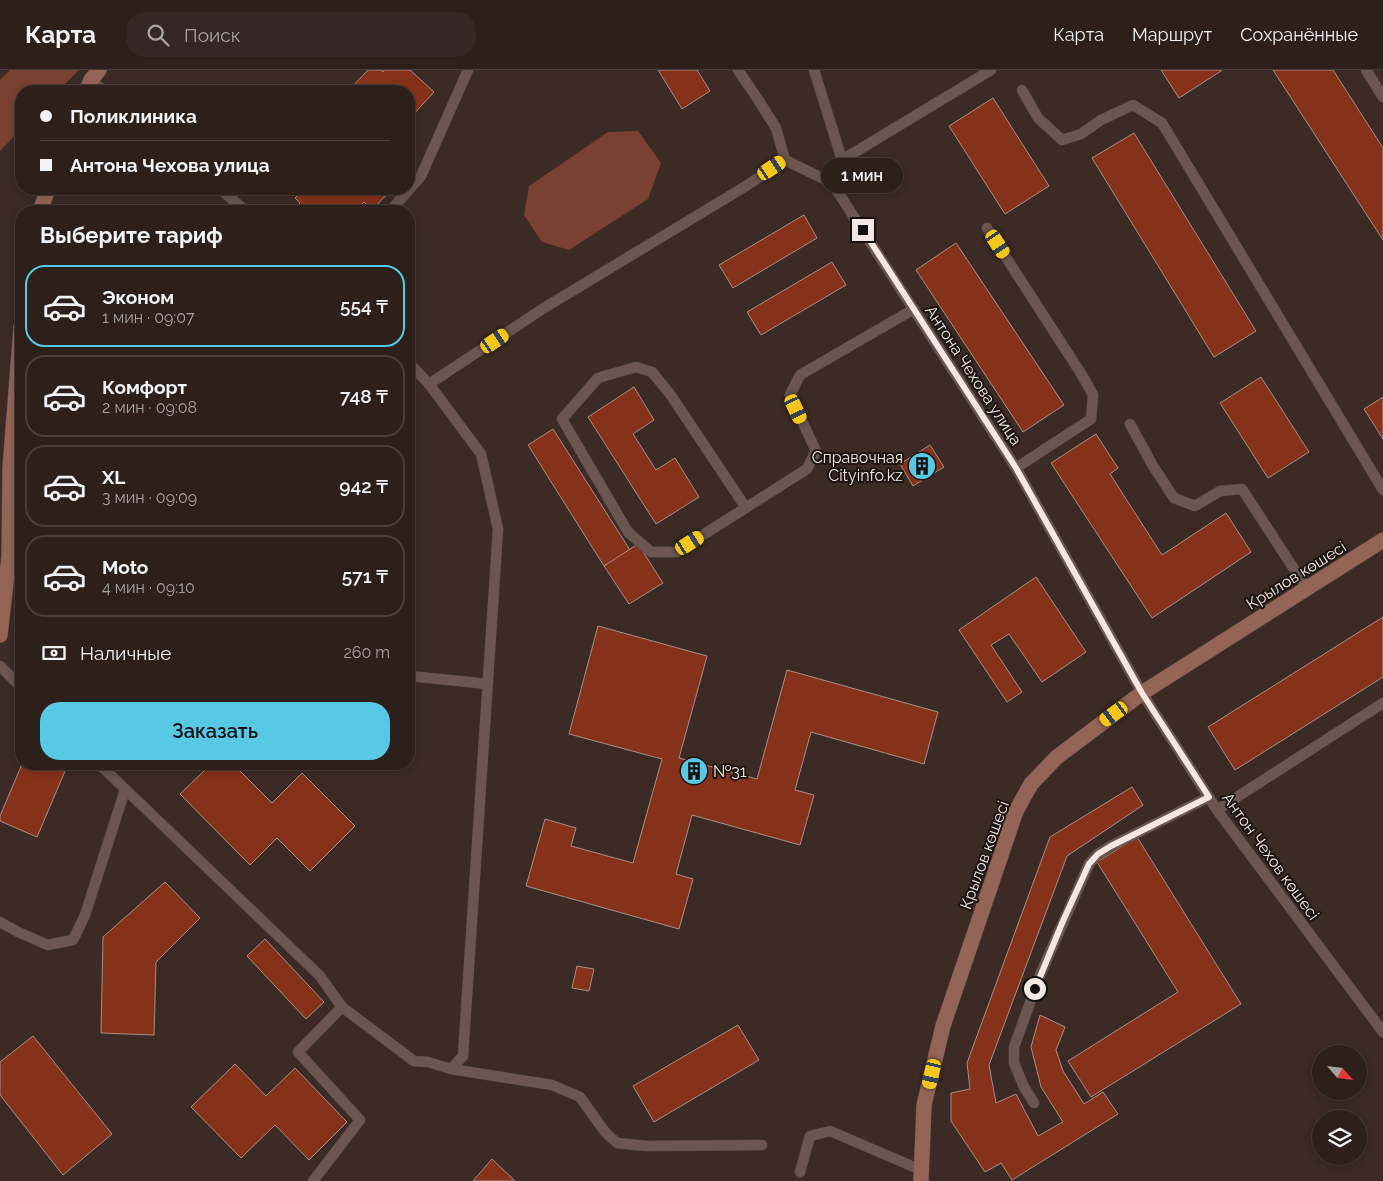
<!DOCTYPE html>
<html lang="ru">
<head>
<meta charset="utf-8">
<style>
  body { margin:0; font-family:Raleway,sans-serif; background:#352824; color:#f1f3f6; height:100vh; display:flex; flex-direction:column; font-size:19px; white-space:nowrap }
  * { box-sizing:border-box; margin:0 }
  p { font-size:16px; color:#a7a3a3 }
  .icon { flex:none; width:28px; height:28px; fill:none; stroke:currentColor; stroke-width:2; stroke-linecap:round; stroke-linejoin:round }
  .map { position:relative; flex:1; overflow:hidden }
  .details { position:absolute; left:15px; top:135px; width:400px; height:565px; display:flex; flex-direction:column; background:#2d201b; border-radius:20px; box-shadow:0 2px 8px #0003,0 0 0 1px #483e3a }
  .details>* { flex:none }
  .banner { position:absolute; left:15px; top:15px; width:400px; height:110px; border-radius:20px; box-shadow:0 2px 8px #0003,0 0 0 1px #483e3a; display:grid; align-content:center; height:110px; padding:0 25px; background:#2d201b }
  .needle { width:32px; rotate:118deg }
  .buttons { position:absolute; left:1312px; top:975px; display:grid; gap:10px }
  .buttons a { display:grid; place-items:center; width:55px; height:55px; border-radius:50%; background:#2d201b; box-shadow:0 2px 8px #0003,0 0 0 1px #483e3a; font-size:25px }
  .end { position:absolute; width:22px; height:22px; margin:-11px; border:6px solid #f3e6e3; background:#111; box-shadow:0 0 0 2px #111 }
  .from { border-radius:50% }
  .bubble { position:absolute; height:35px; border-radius:18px; background:#2d201b; box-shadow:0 2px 8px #0003,0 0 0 1px #483e3a; font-size:16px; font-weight:600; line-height:35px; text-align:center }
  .car { position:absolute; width:15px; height:30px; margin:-15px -8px; border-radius:6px; box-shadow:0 0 4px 1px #0007; background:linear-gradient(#f5c518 24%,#345 0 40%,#f5c518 0 76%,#345 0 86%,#f5c518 0) }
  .banner b { display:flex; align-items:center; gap:18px; height:48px; font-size:19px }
  .banner b+b { border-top:1px solid #483e3a }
  .banner i { width:12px; height:12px; background:#f1f3f6 }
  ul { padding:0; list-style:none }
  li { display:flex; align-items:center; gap:15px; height:82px; margin:0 10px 8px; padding:0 15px; border:2px solid #483e3a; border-radius:20px }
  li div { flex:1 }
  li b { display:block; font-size:19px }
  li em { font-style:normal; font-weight:600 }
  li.current { border-color:#58c9e4 }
  li>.icon { width:45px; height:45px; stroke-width:1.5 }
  h2 { padding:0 25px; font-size:22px; line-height:60px }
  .pay { display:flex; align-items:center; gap:12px; height:55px; padding:0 25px; font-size:19px }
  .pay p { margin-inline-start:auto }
  .primary-button { display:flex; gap:10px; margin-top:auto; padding:10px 25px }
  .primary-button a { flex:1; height:58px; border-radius:20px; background:#58c9e4; color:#111; font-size:20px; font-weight:600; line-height:58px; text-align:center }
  header { display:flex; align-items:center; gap:30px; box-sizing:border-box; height:70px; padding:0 25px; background:#2d201b; border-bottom:1px solid #483e3a }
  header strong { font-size:24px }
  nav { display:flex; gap:28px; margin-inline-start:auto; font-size:18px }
  .search { width:350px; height:45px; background:#352824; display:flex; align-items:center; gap:12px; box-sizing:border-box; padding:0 18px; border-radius:20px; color:#a7a3a3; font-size:19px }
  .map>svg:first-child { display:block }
  .green { fill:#7a4132 }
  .building { fill:#86321b; stroke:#a69089 }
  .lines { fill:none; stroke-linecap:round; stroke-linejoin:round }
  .lane-casing { stroke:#584945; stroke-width:11 }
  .secondary-casing { stroke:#584945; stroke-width:16 }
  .lane { stroke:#6b5650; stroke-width:10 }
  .secondary { stroke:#946457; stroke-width:15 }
  .route { stroke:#f3e6e3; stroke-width:6 }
  .labels { text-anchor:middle; stroke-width:4; stroke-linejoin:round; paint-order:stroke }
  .street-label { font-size:16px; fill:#f3e6e3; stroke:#1d1512 }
  .poi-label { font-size:16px; fill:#f3e6e3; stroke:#1d1512; text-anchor:end }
</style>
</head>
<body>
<header>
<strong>Карта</strong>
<div class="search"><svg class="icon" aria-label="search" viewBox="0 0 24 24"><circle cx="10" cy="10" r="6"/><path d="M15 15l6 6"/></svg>Поиск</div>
<nav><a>Карта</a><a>Маршрут</a><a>Сохранённые</a></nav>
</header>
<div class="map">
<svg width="1383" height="1111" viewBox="0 0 1383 1111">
  <rect width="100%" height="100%" fill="#3c2a24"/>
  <g class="green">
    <polygon points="10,0 79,0 58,21 21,21 21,59 0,81 0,10"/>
    <polygon points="638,61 661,93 648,129 569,180 542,172 524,145 529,116 608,62"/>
  </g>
  <g class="building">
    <polygon points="368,0 381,0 383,2 384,0 410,0 434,22 410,48 409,47 409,21 348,21"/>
    <polygon points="658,0 697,0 710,21 682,39"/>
    <polygon points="1161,0 1221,0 1221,1 1179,28"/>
    <polygon points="1273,0 1333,0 1383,78 1383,170"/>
    <polygon points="993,28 1049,116 1005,144 949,56"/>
    <polygon points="1134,63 1256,261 1214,287 1092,88"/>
    <polygon points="304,119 392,119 372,140 364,132 355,141 292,141 300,133 295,128"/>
    <polygon points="804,145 817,168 733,218 719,195"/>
    <polygon points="956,173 1064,335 1023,362 916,200"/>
    <polygon points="832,192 846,215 761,265 747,242"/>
    <polygon points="1261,307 1309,382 1268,408 1220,333"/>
    <polygon points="634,317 654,350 633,364 656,400 675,388 699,427 656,454 588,347"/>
    <polygon points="1383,327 1383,369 1364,339"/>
    <polygon points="553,359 630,480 604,496 528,375"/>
    <polygon points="1096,364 1118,398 1110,404 1162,485 1226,443 1251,482 1152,548 1051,393"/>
    <polygon points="930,375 944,397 913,416 900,394"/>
    <polygon points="638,474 663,513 629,534 604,496"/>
    <polygon points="1036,507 1086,582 1042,612 1009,564 991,575 1022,622 1007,632 959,560"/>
    <polygon points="1383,547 1383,607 1235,700 1208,657"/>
    <polygon points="598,556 707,586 679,688 757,709 787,600 938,642 924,694 811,662 795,720 814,725 800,775 692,745 676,804 693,809 679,859 526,816 545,749 576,758 571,776 633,793 662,689 569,664"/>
    <polygon points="22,694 68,694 37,767 0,751 0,746"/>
    <polygon points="199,694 233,694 272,733 302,703 355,756 310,801 277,768 250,795 180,724 205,700"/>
    <polygon points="1132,717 1143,735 1067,786 989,995 996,1033 1016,1024 1038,1066 1063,1052 1041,1017 1031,977 1040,945 1065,957 1056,980 1063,1001 1084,1034 1103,1022 1118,1044 1012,1110 1001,1093 985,1102 951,1051 951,1023 970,1019 967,993 1050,767"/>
    <polygon points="1137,767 1241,934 1091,1027 1068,991 1178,922 1097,792"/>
    <polygon points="165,812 200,848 156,892 154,965 101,963 103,867"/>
    <polygon points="265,869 324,932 306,949 247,886"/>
    <polygon points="577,896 594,899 589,921 572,918"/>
    <polygon points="738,955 759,990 654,1052 633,1016"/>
    <polygon points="33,966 112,1064 63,1105 0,1025 0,992"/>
    <polygon points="235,994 266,1026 295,998 347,1052 309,1090 275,1055 241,1088 191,1037"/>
    <polygon points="492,1089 515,1111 473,1111"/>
  </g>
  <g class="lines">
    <defs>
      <g id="lane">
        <polyline points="738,0 759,31 776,58 785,90"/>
        <polyline points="814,0 842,90"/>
        <polyline points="1366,0 1383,27"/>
        <polyline points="91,10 104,21"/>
        <polyline points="1022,20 1038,48 1062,70 1081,64 1101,50 1133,35 1162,53 1383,420"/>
        <polyline points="832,113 1016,398 1142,623 1217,740 1383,962"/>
        <polyline points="220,119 246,141"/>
        <polyline points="390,141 421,106 468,0"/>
        <polyline points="987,158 1082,305 1093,325 1091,349 1016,398"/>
        <polyline points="429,314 544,238 746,116 785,90 832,113 842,90 991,0"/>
        <polyline points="1130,354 1153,396 1174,428 1195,436 1220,421 1242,419 1307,519"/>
        <polyline points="746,438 670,324 652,302 636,297 598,308 562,349 628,462 651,482 676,482 807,399 816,381 790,325 800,305 914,239"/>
        <polyline points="0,596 21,617"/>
        <polyline points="409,606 488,614"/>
        <polyline points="99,694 320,906 342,937 298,982 360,1050 313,1111"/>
        <polyline points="1217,740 1383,633"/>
        <polyline points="0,852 18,862 48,875 73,870 85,845 125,720"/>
        <polyline points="342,937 414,991 428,992 451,999 463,986 498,459 481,384 429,314 409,293"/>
        <polyline points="451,999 552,1015 580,1027 605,1062 617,1073 647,1076 762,1075"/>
        <polyline points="1034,1033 1024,1017 1014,993 1014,977 1040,905 1089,794 1098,784 1111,776 1209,727"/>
        <polyline points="800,1102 810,1066 830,1061 921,1100"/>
      </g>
      <g id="secondary">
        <polyline points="86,21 91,10 99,0"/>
        <polyline points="40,141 48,119"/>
        <polyline points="0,565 9,487 10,398 21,257"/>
        <polyline points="921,1111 924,1035 943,956 1016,741 1031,714 1057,687 1142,623 1383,470"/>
      </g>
    </defs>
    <use href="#lane" class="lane-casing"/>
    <use href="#secondary" class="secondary-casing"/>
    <use href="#lane" class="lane"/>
    <use href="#secondary" class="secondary"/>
  </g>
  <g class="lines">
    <polyline class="route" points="863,160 1016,398 1142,623 1209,727 1111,776 1098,784 1089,794 1063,851 1035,919"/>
  </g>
  <defs>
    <symbol id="building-disc" viewBox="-11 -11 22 22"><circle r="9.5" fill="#58c9e4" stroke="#1d1512"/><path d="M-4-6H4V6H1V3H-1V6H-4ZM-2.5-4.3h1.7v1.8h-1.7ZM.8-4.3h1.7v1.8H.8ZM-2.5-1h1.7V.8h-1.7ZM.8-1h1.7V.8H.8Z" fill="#111"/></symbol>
  </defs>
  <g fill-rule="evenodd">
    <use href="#building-disc" x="906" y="380" width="32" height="32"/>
    <use href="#building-disc" x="678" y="685" width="32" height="32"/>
  </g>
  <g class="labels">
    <g class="street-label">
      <text transform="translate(974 305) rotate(57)" y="6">Антона Чехова улица</text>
      <text transform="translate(1296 505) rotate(-32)" y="6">Крылов көшесі</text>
      <text transform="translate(984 785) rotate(-70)" y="6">Крылов көшесі</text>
      <text transform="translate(1271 786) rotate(54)" y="6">Антон Чехов көшесі</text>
    </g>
    <g class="poi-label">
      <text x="903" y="393">Справочная<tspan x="903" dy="18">Cityinfo.kz</tspan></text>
      <text x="713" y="707" text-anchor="start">№31</text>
    </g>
  </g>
</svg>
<div class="buttons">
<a><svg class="needle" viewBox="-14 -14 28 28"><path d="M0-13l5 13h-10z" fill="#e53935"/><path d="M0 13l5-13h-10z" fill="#a7a3a3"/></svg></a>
<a><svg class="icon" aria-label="layers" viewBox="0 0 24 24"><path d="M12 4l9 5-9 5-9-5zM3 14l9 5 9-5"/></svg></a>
</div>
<i class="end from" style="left:1035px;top:919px"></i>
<i class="end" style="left:863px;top:160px"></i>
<div class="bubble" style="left:821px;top:88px;width:82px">1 мин</div>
<i class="car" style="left:772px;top:98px;rotate:56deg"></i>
<i class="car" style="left:998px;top:174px;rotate:147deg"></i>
<i class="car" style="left:495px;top:271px;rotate:56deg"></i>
<i class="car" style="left:796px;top:339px;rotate:155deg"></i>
<i class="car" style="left:690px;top:473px;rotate:58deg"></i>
<i class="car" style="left:1114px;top:644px;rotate:234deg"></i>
<i class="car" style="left:932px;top:1004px;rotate:193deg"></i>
<div class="banner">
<b><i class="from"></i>Поликлиника</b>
<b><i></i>Антона Чехова улица</b>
</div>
<section class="details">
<h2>Выберите тариф</h2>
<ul>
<li class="current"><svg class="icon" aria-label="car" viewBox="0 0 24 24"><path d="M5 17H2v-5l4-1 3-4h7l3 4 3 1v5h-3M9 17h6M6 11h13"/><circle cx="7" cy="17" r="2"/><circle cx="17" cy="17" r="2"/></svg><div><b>Эконом</b><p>1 мин · 09:07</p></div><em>554 ₸</em></li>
<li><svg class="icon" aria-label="car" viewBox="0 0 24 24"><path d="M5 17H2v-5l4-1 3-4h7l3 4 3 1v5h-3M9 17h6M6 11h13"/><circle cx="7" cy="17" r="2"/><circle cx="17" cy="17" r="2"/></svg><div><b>Комфорт</b><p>2 мин · 09:08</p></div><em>748 ₸</em></li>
<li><svg class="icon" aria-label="car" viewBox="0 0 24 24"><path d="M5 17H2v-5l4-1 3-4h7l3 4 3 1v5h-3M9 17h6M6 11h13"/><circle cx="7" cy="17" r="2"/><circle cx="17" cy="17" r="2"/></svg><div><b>XL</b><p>3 мин · 09:09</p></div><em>942 ₸</em></li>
<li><svg class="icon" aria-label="car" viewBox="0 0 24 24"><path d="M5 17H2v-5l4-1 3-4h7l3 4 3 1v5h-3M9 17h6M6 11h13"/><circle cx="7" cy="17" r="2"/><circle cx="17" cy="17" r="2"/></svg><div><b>Moto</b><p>4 мин · 09:10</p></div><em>571 ₸</em></li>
</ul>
<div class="pay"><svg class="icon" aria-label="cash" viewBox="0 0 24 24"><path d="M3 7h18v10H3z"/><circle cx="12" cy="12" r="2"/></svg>Наличные<p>260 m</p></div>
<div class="primary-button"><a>Заказать</a></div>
</section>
</div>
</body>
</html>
